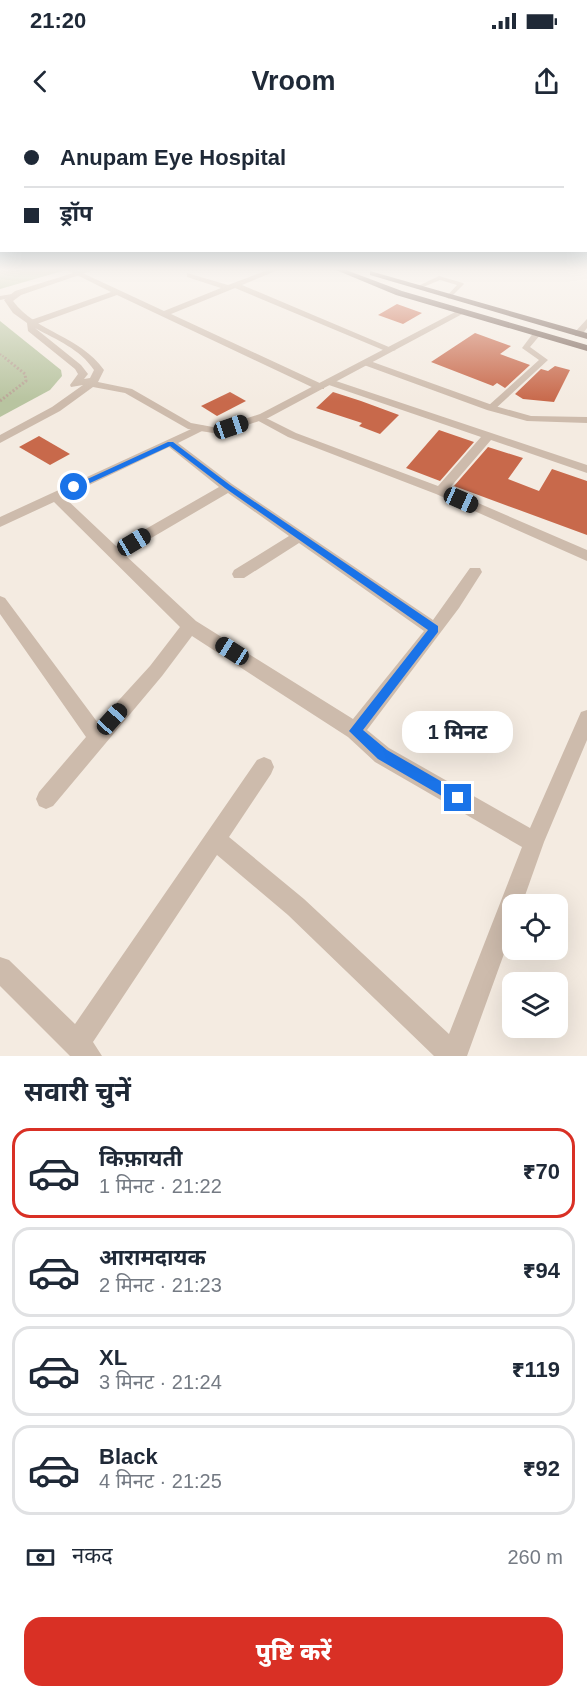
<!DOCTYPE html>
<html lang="hi">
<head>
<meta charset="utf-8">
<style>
  body { margin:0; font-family:Arial,"Noto Sans Devanagari",sans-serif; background:#f2f2f3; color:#1f2937; height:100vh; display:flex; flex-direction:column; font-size:22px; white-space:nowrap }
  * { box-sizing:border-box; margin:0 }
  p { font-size:20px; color:#747a83 }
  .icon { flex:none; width:33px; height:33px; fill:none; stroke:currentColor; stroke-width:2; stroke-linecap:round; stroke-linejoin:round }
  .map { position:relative; height:936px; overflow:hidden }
  .details { display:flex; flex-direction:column; background:#fff; flex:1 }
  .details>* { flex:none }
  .hud { position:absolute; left:0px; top:0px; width:588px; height:132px; box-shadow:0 6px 24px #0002; display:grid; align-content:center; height:132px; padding:0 24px; background:#fff }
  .buttons { position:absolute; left:502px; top:774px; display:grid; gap:12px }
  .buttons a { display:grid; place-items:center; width:66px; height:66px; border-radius:12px; background:#fff; box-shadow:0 6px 24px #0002; font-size:30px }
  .end { position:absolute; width:27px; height:27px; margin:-14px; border:8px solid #1a73e8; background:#fff; box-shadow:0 0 0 3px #fff }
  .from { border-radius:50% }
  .bubble { position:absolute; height:42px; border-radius:18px; background:#fff; box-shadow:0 6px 24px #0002; font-size:20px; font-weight:800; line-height:42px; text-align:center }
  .car { position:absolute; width:18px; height:36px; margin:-18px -9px; border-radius:8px; box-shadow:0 0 4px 2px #0007; background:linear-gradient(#222 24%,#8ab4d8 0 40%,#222 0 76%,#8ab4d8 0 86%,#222 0) }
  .hud b { display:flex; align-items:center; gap:21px; height:57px; font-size:22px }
  .hud b+b { border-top:2px solid #e0e1e3 }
  .hud i { width:15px; height:15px; background:#1f2937 }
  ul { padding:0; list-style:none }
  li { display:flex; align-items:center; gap:18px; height:90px; margin:0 12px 9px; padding:0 12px; border:3px solid #e0e1e3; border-radius:18px }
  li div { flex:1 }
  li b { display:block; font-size:22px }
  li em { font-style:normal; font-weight:800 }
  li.active { border-color:#d93025 }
  li>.icon { width:54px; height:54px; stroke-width:1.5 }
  h2 { padding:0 24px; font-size:27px; line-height:72px }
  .pay { display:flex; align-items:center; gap:15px; height:66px; padding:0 24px; font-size:22px }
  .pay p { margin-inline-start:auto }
  .cta { display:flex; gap:12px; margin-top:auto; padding:12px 24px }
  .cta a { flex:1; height:69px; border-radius:18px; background:#d93025; color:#fff; font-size:24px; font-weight:800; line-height:69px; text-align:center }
  .status { display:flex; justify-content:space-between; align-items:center; height:42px; padding:0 30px; background:#fff; direction:ltr }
  .status svg { height:16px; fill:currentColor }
  header { display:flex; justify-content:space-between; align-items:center; height:78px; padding:0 24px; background:#fff; font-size:27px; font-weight:800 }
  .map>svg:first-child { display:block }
  .green { fill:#b8c4a0 }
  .building { fill:#c8694b }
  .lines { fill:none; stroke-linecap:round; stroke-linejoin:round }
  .path-far1 { stroke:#b9a596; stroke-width:2; stroke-dasharray:1.5 1.5; stroke-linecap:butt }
  .path { stroke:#b9a596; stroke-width:3; stroke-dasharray:2 2; stroke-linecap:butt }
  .service { fill:#cdbbac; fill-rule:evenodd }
  .minor { fill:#cdbbac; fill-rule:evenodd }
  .tertiary { fill:#cdbbac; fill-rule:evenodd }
  .primary { fill:#7d675c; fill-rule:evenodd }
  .route { fill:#1a73e8 }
</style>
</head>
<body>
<div class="status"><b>21:20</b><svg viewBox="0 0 49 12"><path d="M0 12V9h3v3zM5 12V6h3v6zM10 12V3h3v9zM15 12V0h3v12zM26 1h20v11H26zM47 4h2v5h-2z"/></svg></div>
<header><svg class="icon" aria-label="back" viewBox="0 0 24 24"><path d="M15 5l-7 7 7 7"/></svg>Vroom<svg class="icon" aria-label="share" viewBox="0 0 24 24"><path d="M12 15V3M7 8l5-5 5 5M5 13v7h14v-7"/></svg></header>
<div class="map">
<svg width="587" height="936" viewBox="0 0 587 936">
  <rect width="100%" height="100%" fill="#f4ebe1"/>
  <g class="green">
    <polygon points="0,150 66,150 0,169"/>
    <polygon points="0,201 61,250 62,256 50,270 0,297"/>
  </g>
  <g class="building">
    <polygon points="397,184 422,193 403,204 378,195"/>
    <polygon points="475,213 511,226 500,234 530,245 505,268 497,263 493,266 431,242"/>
    <polygon points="555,246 570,250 554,282 523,279 515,274 541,249 548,251"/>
    <polygon points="230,272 246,281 217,296 201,286"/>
    <polygon points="333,272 361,281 399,295 380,314 359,306 362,303 316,288"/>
    <polygon points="439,310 474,322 440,361 406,348"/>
    <polygon points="39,316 70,334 50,345 19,327"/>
    <polygon points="488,327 523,338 508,359 539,371 552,349 587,361 587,415 454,366"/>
  </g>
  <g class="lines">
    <polyline class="path-far1" points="0,234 7,239"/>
    <polyline class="path" points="0,281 26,261 25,254 5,238"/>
    <g class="service">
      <polygon points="439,156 463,163 464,164 449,179 446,177 457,165 440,160 421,168 416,167"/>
      <polygon points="12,174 14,175 14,177 0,180 0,176"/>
      <polygon points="534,212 541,214 530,227 548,240 494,290 488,290 488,286 539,240 522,228"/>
    </g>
    <g class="minor">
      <polygon points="67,150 76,150 164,191 221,168 187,157 187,153 228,165 268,150 278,150 242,165 396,230 388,232 235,168 171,194 324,265 324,269 316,269 117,175 34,205 28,205 28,201 111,172"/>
      <polygon points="587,199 587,208 581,216 575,216 575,212"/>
      <polygon points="364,241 370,241 495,286 531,296 587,297 587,303 527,301 487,290 364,245"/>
      <polygon points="330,259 587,345 587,353 491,320 448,370 587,430 587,441 436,374 288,317 253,298 262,296 296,313 438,366 481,317 326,264 326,260"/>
      <path d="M 200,305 L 204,306 L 204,310 L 178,323 L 232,364 L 433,500 L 470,448 L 480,448 L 482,452 L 459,488 L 367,610 L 389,628 L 530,708 L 581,592 L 587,590 L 587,620 L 544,722 L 522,784 L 513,784 L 513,809 L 467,936 L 434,936 L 288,795 L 217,735 L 93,922 L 102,936 L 70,936 L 0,866 L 0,837 L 9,840 L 75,904 L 257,640 L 264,637 L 271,640 L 274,647 L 271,654 L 229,717 L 304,779 L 449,914 L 522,727 L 375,642 L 348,617 L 192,516 L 162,556 L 53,686 L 46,689 L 39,686 L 36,679 L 39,672 L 86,617 L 0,494 L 0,476 L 5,478 L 98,603 L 150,546 L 180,507 L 54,382 L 0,407 L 0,397 ZM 169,327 L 219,367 L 116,426 L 64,377 ZM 228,373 L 289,416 L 234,450 L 232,454 L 234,458 L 244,458 L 299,423 L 424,511 L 353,599 L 196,501 L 124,434 Z"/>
    </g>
    <path class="tertiary" d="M 83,150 L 94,150 L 21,175 L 13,181 C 37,213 79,215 104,250 L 98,262 L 132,269 L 191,303 L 213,307 L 229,304 L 260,294 L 459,190 L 466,192 L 268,298 L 235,309 L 213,313 L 188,309 L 125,273 L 93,267 L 60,291 L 0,323 L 0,315 L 52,287 L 83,265 L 71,267 L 70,265 L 78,254 L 75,249 L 28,211 L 27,203 L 13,193 L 4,180 L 15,171 ZM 35,208 C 57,220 80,229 94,250 L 90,258 L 84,259 L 88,254 L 81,245 Z"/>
    <g class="primary">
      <polygon points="336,150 346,150 402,171 587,225 587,231 396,175"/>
      <polygon points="370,151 587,213 587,219 370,155"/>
    </g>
  </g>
  <linearGradient id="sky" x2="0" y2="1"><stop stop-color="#7eb2d2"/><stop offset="0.53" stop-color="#faf6f2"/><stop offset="1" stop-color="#faf6f2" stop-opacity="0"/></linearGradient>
  <rect width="587" height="281" fill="url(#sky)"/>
  <polygon class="route" points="168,322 173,322 230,365 438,506 438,512 363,610 387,630 463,674 463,683 454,683 378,639 349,611 428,510 225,368 170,326 77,369 70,367"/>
</svg>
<div class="buttons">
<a><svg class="icon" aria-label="locate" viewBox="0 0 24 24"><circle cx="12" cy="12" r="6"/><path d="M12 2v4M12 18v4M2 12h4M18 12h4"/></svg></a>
<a><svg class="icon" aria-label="layers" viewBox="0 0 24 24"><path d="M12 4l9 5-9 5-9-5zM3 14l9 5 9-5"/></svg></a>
</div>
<i class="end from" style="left:74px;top:367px"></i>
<i class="end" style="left:458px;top:678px"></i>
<div class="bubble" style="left:402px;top:591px;width:111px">1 मिनट</div>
<i class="car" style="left:231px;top:307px;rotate:71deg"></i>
<i class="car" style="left:461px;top:380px;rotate:114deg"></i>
<i class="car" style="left:134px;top:422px;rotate:59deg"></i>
<i class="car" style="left:232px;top:531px;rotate:302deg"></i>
<i class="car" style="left:112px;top:599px;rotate:42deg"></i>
<div class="hud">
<b><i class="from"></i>Anupam Eye Hospital</b>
<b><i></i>ड्रॉप</b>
</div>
</div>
<section class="details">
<h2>सवारी चुनें</h2>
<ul>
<li class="active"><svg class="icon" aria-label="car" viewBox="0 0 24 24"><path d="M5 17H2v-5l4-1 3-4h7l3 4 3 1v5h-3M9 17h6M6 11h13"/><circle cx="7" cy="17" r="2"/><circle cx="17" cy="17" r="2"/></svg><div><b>किफ़ायती</b><p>1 मिनट · 21:22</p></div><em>₹70</em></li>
<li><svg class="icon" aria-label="car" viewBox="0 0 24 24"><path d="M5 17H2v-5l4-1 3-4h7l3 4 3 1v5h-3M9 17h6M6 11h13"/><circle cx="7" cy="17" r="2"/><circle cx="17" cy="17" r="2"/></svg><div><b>आरामदायक</b><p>2 मिनट · 21:23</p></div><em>₹94</em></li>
<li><svg class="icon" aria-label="car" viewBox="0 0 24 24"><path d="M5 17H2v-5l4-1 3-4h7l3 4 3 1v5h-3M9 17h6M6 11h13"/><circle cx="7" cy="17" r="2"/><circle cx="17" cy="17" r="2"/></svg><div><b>XL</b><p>3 मिनट · 21:24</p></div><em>₹119</em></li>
<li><svg class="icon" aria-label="car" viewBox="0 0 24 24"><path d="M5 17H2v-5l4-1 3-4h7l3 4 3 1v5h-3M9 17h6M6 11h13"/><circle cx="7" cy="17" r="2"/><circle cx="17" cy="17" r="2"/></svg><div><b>Black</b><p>4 मिनट · 21:25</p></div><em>₹92</em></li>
</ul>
<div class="pay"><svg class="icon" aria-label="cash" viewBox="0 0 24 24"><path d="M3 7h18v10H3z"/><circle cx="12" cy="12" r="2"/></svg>नकद<p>260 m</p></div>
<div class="cta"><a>पुष्टि करें</a></div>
</section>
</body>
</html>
